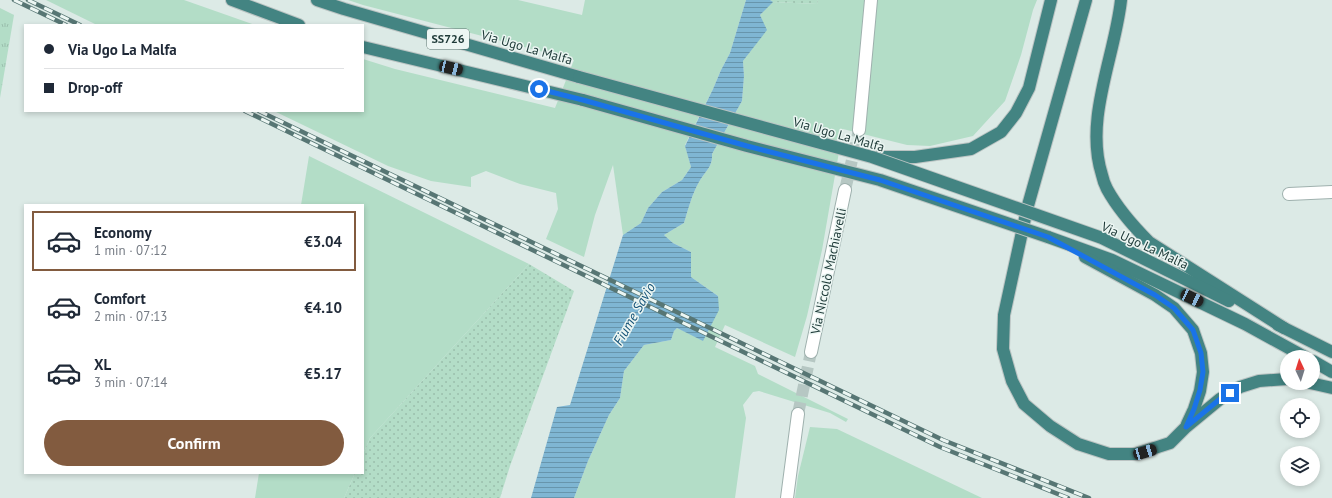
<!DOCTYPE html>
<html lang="en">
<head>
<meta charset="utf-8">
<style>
  body { margin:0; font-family:"PT Sans",sans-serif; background:#f2f2f3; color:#1f2937; height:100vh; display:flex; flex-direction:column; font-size:15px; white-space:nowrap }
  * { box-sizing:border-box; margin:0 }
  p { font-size:13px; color:#747a83 }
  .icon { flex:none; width:22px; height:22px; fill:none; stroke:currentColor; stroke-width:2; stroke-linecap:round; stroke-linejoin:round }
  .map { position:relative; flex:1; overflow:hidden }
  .sheet { position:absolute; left:24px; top:204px; width:340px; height:270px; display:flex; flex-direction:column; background:#fff; border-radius:0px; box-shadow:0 2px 6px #0003 }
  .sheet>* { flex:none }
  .top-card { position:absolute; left:24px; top:24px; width:340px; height:88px; border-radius:0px; box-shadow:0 2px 6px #0003; display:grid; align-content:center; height:88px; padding:0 20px; background:#fff }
  .needle { width:26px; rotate:356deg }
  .buttons { position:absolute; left:1280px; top:350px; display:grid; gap:8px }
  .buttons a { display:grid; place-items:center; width:40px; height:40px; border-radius:50%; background:#fff; box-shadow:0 2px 6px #0003; font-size:20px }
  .end { position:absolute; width:18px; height:18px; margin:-9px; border:5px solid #1a73e8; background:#fff; box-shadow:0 0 0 2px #fff }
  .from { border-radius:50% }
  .car { position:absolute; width:12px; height:24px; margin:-12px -6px; border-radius:5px; box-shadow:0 0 3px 1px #0007; background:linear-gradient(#222 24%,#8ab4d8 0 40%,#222 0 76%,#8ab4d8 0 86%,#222 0) }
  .top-card b { display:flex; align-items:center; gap:14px; height:38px; font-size:15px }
  .top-card b+b { border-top:1px solid #e0e1e3 }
  .top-card i { width:10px; height:10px; background:#1f2937 }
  ul { padding:7px 0 0; list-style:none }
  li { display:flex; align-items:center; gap:12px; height:60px; margin:0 8px 6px; padding:0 12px; border:2px solid transparent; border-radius:0px }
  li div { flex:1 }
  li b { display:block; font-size:15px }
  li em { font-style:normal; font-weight:800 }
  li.active { border-color:#825b3f }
  li>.icon { width:36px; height:36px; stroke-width:1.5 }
  .button { display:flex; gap:8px; margin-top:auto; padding:8px 20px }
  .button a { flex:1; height:46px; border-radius:24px; background:#825b3f; color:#fff; font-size:16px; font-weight:800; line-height:46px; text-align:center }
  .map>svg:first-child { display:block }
  .grass { fill:#b3ddc7 }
  .park { fill:url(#park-tufts) }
  .garden { fill:url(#garden-dots) }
  .water { fill:url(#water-rules) }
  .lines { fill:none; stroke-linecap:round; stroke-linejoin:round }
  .tertiary-tunnel { stroke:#b6c7c3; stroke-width:12; stroke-dasharray:12 6; stroke-linecap:butt }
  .minor-casing { stroke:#9fb1ae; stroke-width:14 }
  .tertiary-casing { stroke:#9fb1ae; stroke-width:14 }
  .trunk-casing { stroke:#bbc4c3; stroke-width:14 }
  .minor { stroke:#fff; stroke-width:12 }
  .tertiary { stroke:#fff; stroke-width:12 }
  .trunk { stroke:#438482; stroke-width:12 }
  .rail-casing { stroke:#577674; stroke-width:4.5 }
  .rail { stroke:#ecf6f3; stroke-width:3; stroke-dasharray:9; stroke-linecap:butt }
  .trunk-bridge-casing { stroke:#bbc4c3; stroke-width:14; stroke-linecap:butt }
  .trunk-bridge { stroke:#438482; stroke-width:12 }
  .route { stroke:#1a73e8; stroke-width:5 }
  .labels { text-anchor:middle; stroke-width:3; stroke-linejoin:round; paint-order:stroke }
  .shield { fill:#ecf6f3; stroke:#5b726f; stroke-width:1 }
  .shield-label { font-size:12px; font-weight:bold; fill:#1d3937 }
  .street-label { font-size:13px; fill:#1d3937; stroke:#ecf6f3 }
  .water-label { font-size:14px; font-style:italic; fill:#155378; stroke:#ecf6f3 }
</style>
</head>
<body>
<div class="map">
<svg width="1332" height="498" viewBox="0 0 1332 498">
  <defs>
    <pattern id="park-tufts" width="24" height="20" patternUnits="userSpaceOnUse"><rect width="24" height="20" fill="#b3ddc7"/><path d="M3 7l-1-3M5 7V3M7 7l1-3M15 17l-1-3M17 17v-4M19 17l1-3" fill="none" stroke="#9abeac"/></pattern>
    <pattern id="garden-dots" width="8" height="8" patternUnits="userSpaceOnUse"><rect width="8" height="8" fill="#b3ddc7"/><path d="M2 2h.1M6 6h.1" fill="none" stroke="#9abeac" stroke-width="1.8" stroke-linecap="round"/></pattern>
    <pattern id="water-rules" width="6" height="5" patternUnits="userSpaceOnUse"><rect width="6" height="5" fill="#7fb6d3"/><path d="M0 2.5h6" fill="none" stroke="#6795ac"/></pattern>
  </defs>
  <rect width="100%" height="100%" fill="#dceae6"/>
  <g class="grass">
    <polygon points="46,0 184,0 255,25 97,25"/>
    <polygon points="348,0 518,0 582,15 585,0 746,0 730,53 721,70 713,89 685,145 691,167 682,180 662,192 648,208 641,223 623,235 613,165 595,215 584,257 546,239 558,209 556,193 520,184 486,171 471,177 471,187 431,181 388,166 274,111 363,111 363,59 395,69 555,108 574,60 363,5"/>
    <path d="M 770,0 L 773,0 L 773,2 L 817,4 L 818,0 L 1037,0 L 1033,10 L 1021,55 L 1005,101 L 973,136 L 930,146 L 907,145 L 843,129 L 822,250 L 807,316 L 795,357 L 725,325 L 715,347 L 755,366 L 758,374 L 848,419 L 846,422 L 830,413 L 759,391 L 753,392 L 743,405 L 746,418 L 735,498 L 574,498 L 588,461 L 609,415 L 620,398 L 624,371 L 644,345 L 671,340 L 674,331 L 677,328 L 686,332 L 718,296 L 691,277 L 691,252 L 673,243 L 664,235 L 684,223 C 688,210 692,194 699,182 C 705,171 713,167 712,154 L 742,101 L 744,76 L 743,61 L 766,30 L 760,15 L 772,2 Z"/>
    <polygon points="309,156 529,264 370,438 363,454 363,205 301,205"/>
    <polygon points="810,427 837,429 982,498 795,498 798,476"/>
    <polygon points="259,473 355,473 344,498 255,498"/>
  </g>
  <polygon class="park" points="0,8 14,15 0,98"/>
  <g class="garden">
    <polygon points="773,0 818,0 817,4 773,2"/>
    <polygon points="529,264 574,291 510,466 500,498 344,498 355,473 363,473 363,454 370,438"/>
  </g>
  <path class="water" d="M 746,0 L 770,0 L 773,2 L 760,15 L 767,30 L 743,61 L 744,76 L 742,101 L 712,154 C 713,167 705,171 699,182 C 692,194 688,210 684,223 L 664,235 L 673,243 L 691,252 L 691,277 L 718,296 L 719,310 L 703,341 L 677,328 L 674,331 L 671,340 L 644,345 L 624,371 L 620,398 L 609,415 L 588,461 L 574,498 L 531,498 L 557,407 L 570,405 L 623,235 L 641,223 L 648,208 L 662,192 L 682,180 L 691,167 L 685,146 L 713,89 L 721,70 L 730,53 Z"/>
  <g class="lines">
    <g class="tertiary-tunnel">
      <polyline points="845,190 859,130"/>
      <polyline points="798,414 811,352"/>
    </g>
    <defs>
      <polyline id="minor" points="1289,194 1332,192"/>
      <g id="tertiary">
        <polyline points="859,130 871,0"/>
        <polyline points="811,352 845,190"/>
        <polyline points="787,498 798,414"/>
      </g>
      <g id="trunk">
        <polyline points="232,0 299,25"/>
        <polyline points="317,0 344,9 579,77"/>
        <polyline points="1086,0 1027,209 1004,315 1003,349 1012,381 1024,404 1050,426 1078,444 1109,454 1136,454 1170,443 1186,427 1220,399 1240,387 1259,381 1287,379"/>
        <path d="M 1121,0 C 1115,56 1084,119 1102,175 C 1103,180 1105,185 1107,189 C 1118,209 1133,226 1149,242 L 1284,328"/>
        <polyline points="363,47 583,100"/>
        <polyline points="874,157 915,157 971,149 1001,132 1016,113 1029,88 1051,0"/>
        <polyline points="1048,237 1112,260 1245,324 1305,357"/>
        <polyline points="1102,238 1229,301"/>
        <polyline points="1085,257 1155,295 1174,308 1193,330 1201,353 1203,372 1200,391 1194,409 1187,424"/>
        <polyline points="1278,325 1332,352"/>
        <polyline points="1313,361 1332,372"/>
        <polyline points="1310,383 1332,388"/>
      </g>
    </defs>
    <use href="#minor" class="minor-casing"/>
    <use href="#tertiary" class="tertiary-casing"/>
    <use href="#trunk" class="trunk-casing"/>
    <use href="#minor" class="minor"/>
    <use href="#tertiary" class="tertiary"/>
    <use href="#trunk" class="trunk"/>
    <defs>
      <g id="rail">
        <polyline points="14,0 66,25"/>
        <polyline points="28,0 80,25"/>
        <polyline points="245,111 940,447 1068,498"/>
        <polyline points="259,111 943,440 1089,498"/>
      </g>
    </defs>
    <use href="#rail" class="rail-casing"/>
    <use href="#rail" class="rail"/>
    <defs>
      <g id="trunk-bridge">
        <polyline points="579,77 872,157 1102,238"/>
        <polyline points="583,100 747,146 880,180 1048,237"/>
      </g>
    </defs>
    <use href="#trunk-bridge" class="trunk-bridge-casing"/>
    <use href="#trunk-bridge" class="trunk-bridge"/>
  </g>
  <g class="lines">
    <polyline class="route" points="539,89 583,100 747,146 880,180 1048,237 1155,295 1174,308 1193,330 1201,353 1203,372 1200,390 1194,409 1186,427 1220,399 1230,393"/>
  </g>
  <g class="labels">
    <rect class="shield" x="427" y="29" width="42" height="20" rx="3"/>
    <g class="shield-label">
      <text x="448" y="43">SS726</text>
    </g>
    <g class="street-label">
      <text transform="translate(527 47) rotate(16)" y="5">Via Ugo La Malfa</text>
      <text transform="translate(839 134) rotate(16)" y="5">Via Ugo La Malfa</text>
      <text transform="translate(1145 245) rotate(25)" y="5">Via Ugo La Malfa</text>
      <text transform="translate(828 271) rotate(-78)" y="5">Via Niccolò Machiavelli</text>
    </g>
    <g class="water-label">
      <text transform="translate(634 314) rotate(-60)" y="5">Fiume Savio</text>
    </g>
  </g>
</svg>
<div class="buttons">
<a><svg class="needle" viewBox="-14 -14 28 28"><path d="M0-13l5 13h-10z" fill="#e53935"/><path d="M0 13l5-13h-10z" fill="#747a83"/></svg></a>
<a><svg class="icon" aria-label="locate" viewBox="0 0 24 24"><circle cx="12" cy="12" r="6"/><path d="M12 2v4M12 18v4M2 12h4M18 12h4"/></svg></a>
<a><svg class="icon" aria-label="layers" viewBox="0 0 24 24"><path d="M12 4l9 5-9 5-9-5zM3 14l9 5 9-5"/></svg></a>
</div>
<i class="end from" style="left:539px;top:89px"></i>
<i class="end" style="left:1230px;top:393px"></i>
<i class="car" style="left:451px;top:68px;rotate:103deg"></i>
<i class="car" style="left:1192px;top:298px;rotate:115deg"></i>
<i class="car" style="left:1145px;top:452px;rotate:74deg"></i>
<div class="top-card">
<b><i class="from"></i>Via Ugo La Malfa</b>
<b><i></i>Drop-off</b>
</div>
<section class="sheet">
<ul>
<li class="active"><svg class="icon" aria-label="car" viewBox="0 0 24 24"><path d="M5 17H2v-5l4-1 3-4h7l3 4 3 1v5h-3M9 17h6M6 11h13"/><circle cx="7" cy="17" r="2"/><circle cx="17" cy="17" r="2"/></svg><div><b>Economy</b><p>1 min · 07:12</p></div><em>€3.04</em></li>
<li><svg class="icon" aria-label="car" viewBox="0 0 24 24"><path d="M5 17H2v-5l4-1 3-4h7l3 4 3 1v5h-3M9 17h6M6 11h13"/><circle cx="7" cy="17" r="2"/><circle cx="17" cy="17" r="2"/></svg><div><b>Comfort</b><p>2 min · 07:13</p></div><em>€4.10</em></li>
<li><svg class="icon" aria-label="car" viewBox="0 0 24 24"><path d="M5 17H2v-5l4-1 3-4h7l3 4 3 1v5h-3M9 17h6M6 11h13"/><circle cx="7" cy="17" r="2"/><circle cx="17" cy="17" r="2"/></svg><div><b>XL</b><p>3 min · 07:14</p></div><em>€5.17</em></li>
</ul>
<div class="button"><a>Confirm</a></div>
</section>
</div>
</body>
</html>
